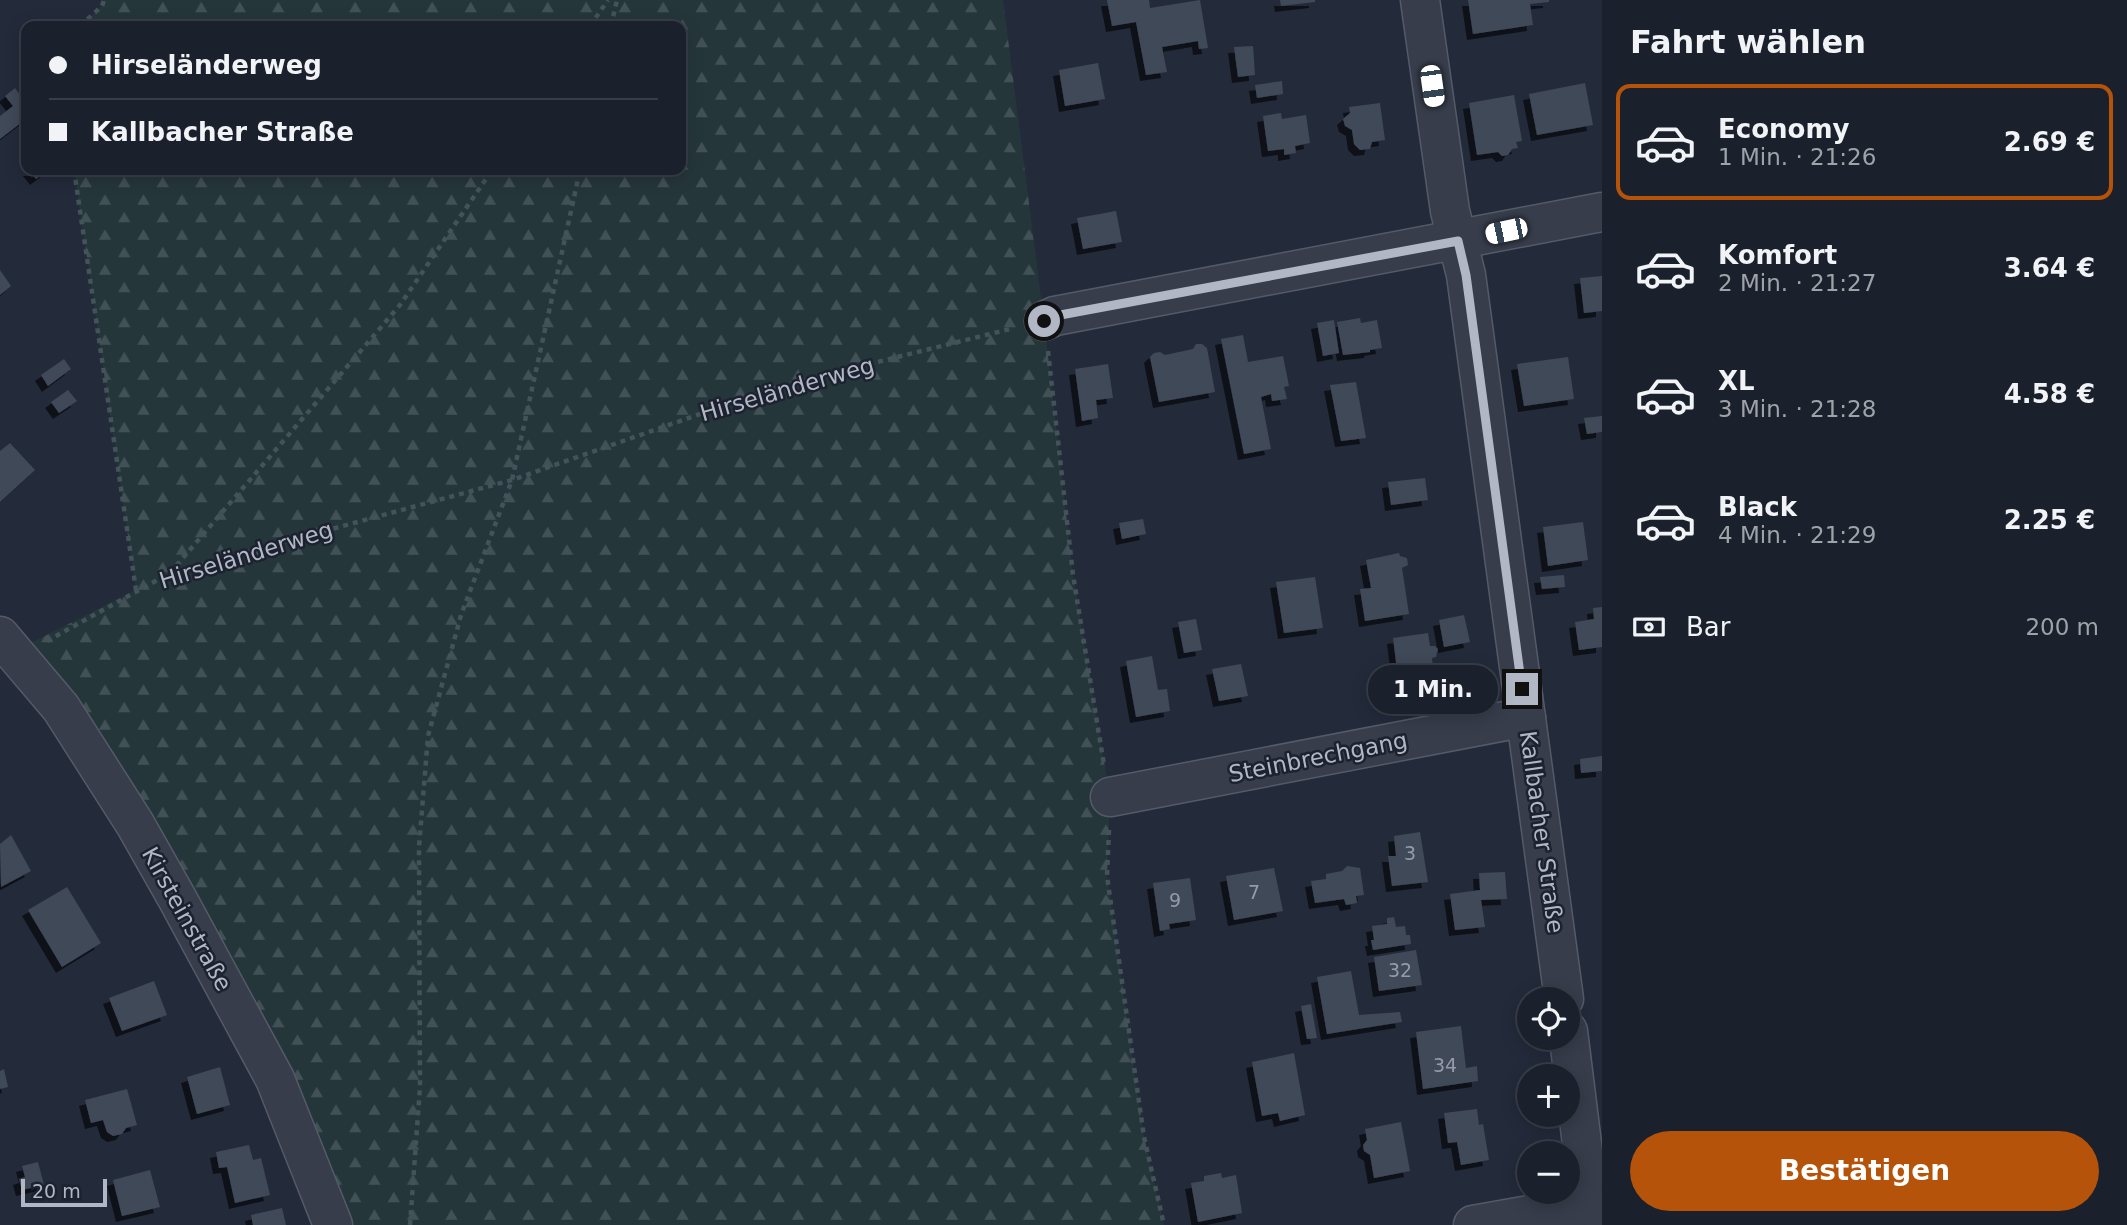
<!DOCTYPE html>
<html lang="de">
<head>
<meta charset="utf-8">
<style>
  body { margin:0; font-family:"DejaVu Sans",sans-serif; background:#272d38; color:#f1f3f6; height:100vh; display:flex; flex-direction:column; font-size:26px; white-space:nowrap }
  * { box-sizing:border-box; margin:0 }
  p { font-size:23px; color:#9fa3a9 }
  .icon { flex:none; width:38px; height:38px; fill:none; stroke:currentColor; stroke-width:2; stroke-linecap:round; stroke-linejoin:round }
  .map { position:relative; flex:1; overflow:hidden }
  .panel { display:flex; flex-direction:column; background:#1a202c; width:525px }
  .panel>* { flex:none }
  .hud { position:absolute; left:21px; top:21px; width:665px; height:154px; border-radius:14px; box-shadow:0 4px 18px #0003,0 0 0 2px #383e48; display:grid; align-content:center; height:154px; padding:0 28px; background:#1a202c }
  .fabs { position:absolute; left:1517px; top:987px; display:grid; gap:14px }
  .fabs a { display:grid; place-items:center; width:63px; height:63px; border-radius:50%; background:#1a202c; box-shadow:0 4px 18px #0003,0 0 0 2px #383e48; font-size:35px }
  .scale { position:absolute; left:21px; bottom:18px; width:86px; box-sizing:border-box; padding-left:7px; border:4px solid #b2b7c6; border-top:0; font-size:19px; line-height:24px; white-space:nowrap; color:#b2b7c6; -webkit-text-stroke:5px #1c222f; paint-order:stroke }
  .end { position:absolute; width:32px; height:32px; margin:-16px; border:9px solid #b2b7c6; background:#111; box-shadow:0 0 0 4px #111 }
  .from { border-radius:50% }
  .bubble { position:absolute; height:49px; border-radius:24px; background:#1a202c; box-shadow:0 4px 18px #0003,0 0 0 2px #383e48; font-size:23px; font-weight:700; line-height:49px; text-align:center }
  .car { position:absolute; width:21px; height:42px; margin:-21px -10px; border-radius:9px; box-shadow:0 0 5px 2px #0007; background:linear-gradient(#fff 24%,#345 0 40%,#fff 0 76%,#345 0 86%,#fff 0) }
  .hud b { display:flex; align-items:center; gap:24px; height:66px; font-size:26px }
  .hud b+b { border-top:2px solid #383e48 }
  .hud i { width:18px; height:18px; background:#f1f3f6 }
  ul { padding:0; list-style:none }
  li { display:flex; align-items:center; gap:21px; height:116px; margin:0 14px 10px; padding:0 14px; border:4px solid transparent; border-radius:14px }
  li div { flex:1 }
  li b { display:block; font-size:26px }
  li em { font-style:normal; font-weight:700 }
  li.current { border-color:#b45309 }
  li>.icon { width:63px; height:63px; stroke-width:1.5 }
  h2 { padding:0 28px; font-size:32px; line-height:84px }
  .pay { display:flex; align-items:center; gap:18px; height:77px; padding:0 28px; font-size:26px }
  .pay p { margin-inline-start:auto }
  .button { display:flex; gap:14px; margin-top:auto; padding:14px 28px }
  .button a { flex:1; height:80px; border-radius:42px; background:#b45309; color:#fff; font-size:28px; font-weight:700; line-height:80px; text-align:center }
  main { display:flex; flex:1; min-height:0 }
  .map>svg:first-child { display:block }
  .forest { fill:url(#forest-firs) }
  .building { fill:#404859; filter:url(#shadow) }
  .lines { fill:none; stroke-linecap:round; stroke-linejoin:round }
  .minor-casing { stroke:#555a69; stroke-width:41 }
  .path { stroke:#435359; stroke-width:4.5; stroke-dasharray:5 5; stroke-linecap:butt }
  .minor { stroke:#373d4b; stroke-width:38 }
  .route { stroke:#b2b7c6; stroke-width:9 }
  .labels { text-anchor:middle; stroke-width:5; stroke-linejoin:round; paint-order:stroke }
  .number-label { font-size:19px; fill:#969bab }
  .street-label { font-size:23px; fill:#b2b7c6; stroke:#1c222f }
</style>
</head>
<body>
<main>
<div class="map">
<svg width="1602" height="1225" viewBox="0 0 1602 1225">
  <defs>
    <pattern id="forest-firs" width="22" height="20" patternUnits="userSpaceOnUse" patternTransform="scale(1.75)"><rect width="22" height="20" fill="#25363b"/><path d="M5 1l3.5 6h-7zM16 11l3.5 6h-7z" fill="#425156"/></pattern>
    <filter id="shadow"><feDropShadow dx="-6" dy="6" stdDeviation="0" flood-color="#0009"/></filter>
  </defs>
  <rect width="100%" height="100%" fill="#232a3a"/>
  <polygon class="forest" points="104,0 1003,0 1044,321 1073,575 1110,797 1107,876 1144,1137 1164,1225 331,1225 301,1143 13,652 136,590 74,170 681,170 681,26 80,26 102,6"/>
  <g class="building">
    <polygon points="1107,0 1149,0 1150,8 1200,0 1208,48 1199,49 1198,41 1162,47 1167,72 1146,75 1136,22 1112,26"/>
    <polygon points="1280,0 1315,0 1315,2 1281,6"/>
    <polygon points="1468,0 1549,0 1549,2 1530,4 1533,25 1473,34"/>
    <polygon points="1253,46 1255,75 1238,77 1234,47"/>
    <polygon points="1098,63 1105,99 1065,106 1059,70"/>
    <polygon points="1282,81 1283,94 1257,98 1255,85"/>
    <polygon points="1585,83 1593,125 1537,135 1529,94"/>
    <polygon points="15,88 26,103 26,119 0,139 0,116 13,106 5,96"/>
    <polygon points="1514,95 1522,141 1516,142 1518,148 1512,149 1508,155 1502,156 1498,152 1477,155 1469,103"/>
    <polygon points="1380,103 1385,140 1372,142 1370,149 1360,150 1354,144 1352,130 1345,126 1343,119 1350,113 1349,107"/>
    <polygon points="1281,113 1282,119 1306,115 1310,143 1295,146 1296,153 1284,155 1284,149 1268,151 1263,116"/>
    <polygon points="29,170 48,170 36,179"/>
    <polygon points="1116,211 1122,242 1083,249 1077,218"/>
    <polygon points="0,270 11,286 0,295"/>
    <polygon points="1602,276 1602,311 1584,313 1580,278"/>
    <polygon points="1360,318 1361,323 1377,320 1382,348 1370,350 1370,352 1343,355 1337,322"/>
    <polygon points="1334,320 1339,353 1323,356 1317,323"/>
    <polygon points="1243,335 1248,362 1283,356 1289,386 1284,387 1287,399 1272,401 1271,394 1261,397 1271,449 1244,454 1221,339"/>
    <polygon points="1196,344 1202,344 1207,348 1215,392 1159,402 1150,357 1154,353 1160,352 1165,355 1193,349"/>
    <polygon points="1568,357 1574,399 1524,406 1517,364"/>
    <polygon points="64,359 71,369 48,386 41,375"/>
    <polygon points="1108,364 1113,398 1096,400 1098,418 1082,421 1075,369"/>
    <polygon points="1356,382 1366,438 1341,441 1330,385"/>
    <polygon points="68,390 77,401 59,413 51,402"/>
    <polygon points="1602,416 1602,432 1587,434 1584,418"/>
    <polygon points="10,443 35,470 0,502 0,451"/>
    <polygon points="1425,478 1428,500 1391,505 1388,482"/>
    <polygon points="1143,519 1146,534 1122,539 1119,523"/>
    <polygon points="1583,522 1588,560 1548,566 1543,527"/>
    <polygon points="1399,553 1400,556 1407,558 1408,565 1402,568 1409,614 1365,621 1360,589 1371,588 1366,560"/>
    <polygon points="1564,575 1565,587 1542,589 1540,577"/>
    <polygon points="1315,577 1323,628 1284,633 1276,582"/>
    <polygon points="1602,607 1602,647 1579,650 1575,622 1594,619 1593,608"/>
    <polygon points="1464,615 1470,642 1444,647 1439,620"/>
    <polygon points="1196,619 1202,650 1184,653 1178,622"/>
    <polygon points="1428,633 1430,646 1435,646 1438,649 1436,657 1432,658 1434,677 1403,682 1398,678 1393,638"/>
    <polygon points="1152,656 1158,690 1167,689 1170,711 1136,717 1126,661"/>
    <polygon points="1241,664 1248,696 1219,701 1212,669"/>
    <polygon points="1602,756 1602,771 1581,773 1580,759"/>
    <polygon points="1420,832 1428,882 1392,886 1388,856 1396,856 1394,836"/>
    <polygon points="11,835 31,871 1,887 0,844"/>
    <polygon points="1347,866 1360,868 1364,895 1356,896 1357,903 1346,905 1344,899 1315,903 1311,881 1326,879 1326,874 1342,871"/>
    <polygon points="1274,868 1283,911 1234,920 1226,876"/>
    <polygon points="1505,872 1507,899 1481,900 1485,927 1455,930 1450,894 1480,890 1479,873"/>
    <polygon points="1190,878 1196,920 1169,924 1170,929 1160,931 1153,883"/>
    <polygon points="67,887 101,943 62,967 28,910"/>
    <polygon points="1394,917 1396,927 1405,926 1406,935 1410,935 1411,944 1373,950 1371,940 1374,940 1372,926 1387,924 1387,918"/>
    <polygon points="1416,950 1422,985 1379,991 1374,957"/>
    <polygon points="1351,971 1359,1015 1400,1012 1402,1022 1327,1034 1317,977"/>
    <polygon points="154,981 167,1015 122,1031 109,998"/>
    <polygon points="1311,1004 1317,1038 1307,1039 1301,1006"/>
    <polygon points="1461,1026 1466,1068 1477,1066 1478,1081 1423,1089 1416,1032"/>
    <polygon points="1294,1053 1305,1115 1280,1121 1278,1113 1262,1116 1252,1062"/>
    <polygon points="220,1067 230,1105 197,1114 187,1077"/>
    <polygon points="4,1069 8,1087 0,1089 0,1071"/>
    <polygon points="127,1089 137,1125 126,1128 122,1134 113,1136 107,1132 103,1120 91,1123 85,1100"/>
    <polygon points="1477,1109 1479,1125 1483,1124 1489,1160 1461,1165 1457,1142 1448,1143 1444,1113"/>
    <polygon points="1401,1122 1410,1171 1374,1178 1370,1155 1364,1151 1363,1145 1367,1140 1365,1129"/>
    <polygon points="249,1145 253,1160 261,1158 270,1195 235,1203 227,1167 219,1168 216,1152"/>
    <polygon points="38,1162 44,1185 22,1190 19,1179 25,1177 22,1166"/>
    <polygon points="150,1170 160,1207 122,1216 113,1180"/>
    <polygon points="1221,1173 1222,1178 1236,1175 1242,1213 1198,1222 1191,1183 1204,1181 1204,1176"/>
    <polygon points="282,1208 286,1225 253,1225 251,1215"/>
  </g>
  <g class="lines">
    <defs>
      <g id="minor">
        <polyline points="1420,0 1450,211 1466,275 1564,999"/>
        <polyline points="1044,321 1055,316 1602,212"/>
        <polyline points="0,636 61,708 135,824 178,900 275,1079 333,1225"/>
        <polyline points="1110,797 1526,717"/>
        <polyline points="1568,1031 1592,1225"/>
        <polyline points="1473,1225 1590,1204"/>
      </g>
    </defs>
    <use href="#minor" class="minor-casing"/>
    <g class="path">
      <polyline points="80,26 102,6 104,0"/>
      <polyline points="590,26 608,0"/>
      <polyline points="611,26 617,0"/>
      <polyline points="74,170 136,590"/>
      <polyline points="1048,351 1073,575 1104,765"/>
      <polyline points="170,573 400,305 492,170"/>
      <polyline points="47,641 170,573 512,480 777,387 1014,328"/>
      <polyline points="1109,830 1107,876 1144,1137 1164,1225"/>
      <polyline points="410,1225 420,1087 419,847 428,736 461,615 512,480 580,170"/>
    </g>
    <use href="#minor" class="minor"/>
  </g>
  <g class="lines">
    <polyline class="route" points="1044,321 1055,316 1458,241 1466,275 1522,689"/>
  </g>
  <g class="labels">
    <g class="number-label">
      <text x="1410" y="860">3</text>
      <text x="1254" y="899">7</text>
      <text x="1175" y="907">9</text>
      <text x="1400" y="977">32</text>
      <text x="1445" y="1072">34</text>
    </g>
    <g class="street-label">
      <text transform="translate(787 389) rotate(-16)" y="8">Hirseländerweg</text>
      <text transform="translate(246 555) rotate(-17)" y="8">Hirseländerweg</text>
      <text transform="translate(1318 757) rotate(-11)" y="8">Steinbrechgang</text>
      <text transform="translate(1542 832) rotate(82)" y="8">Kallbacher Straße</text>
      <text transform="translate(187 919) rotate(61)" y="8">Kirsteinstraße</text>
    </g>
  </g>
</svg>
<div class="fabs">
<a><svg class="icon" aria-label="locate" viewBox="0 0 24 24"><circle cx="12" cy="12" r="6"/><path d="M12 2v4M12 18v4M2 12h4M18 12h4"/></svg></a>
<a>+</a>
<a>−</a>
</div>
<div class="scale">20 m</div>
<i class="end from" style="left:1044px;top:321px"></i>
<i class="end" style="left:1522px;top:689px"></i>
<div class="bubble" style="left:1368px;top:665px;width:130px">1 Min.</div>
<i class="car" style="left:1432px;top:86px;rotate:172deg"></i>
<i class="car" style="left:1506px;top:231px;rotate:258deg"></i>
<div class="hud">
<b><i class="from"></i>Hirseländerweg</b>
<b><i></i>Kallbacher Straße</b>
</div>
</div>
<section class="panel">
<h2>Fahrt wählen</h2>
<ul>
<li class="current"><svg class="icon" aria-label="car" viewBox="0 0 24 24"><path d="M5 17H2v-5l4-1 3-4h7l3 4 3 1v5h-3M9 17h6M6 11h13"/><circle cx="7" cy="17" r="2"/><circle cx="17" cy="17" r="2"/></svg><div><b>Economy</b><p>1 Min. · 21:26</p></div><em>2.69 €</em></li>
<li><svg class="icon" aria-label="car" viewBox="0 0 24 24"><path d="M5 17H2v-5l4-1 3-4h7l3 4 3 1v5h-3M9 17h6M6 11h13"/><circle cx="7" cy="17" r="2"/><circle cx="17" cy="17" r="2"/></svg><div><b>Komfort</b><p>2 Min. · 21:27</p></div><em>3.64 €</em></li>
<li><svg class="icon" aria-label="car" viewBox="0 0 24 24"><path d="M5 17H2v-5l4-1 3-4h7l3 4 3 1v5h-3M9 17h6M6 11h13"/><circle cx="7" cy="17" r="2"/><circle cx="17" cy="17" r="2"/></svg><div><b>XL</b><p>3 Min. · 21:28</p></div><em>4.58 €</em></li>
<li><svg class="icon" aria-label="car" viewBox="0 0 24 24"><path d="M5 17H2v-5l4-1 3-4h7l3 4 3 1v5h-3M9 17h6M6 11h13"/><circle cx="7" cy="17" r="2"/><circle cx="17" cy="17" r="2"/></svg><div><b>Black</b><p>4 Min. · 21:29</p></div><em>2.25 €</em></li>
</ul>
<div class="pay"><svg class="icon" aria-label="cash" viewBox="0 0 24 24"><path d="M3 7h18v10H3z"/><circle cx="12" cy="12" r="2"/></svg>Bar<p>200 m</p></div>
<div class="button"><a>Bestätigen</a></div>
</section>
</main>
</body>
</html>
